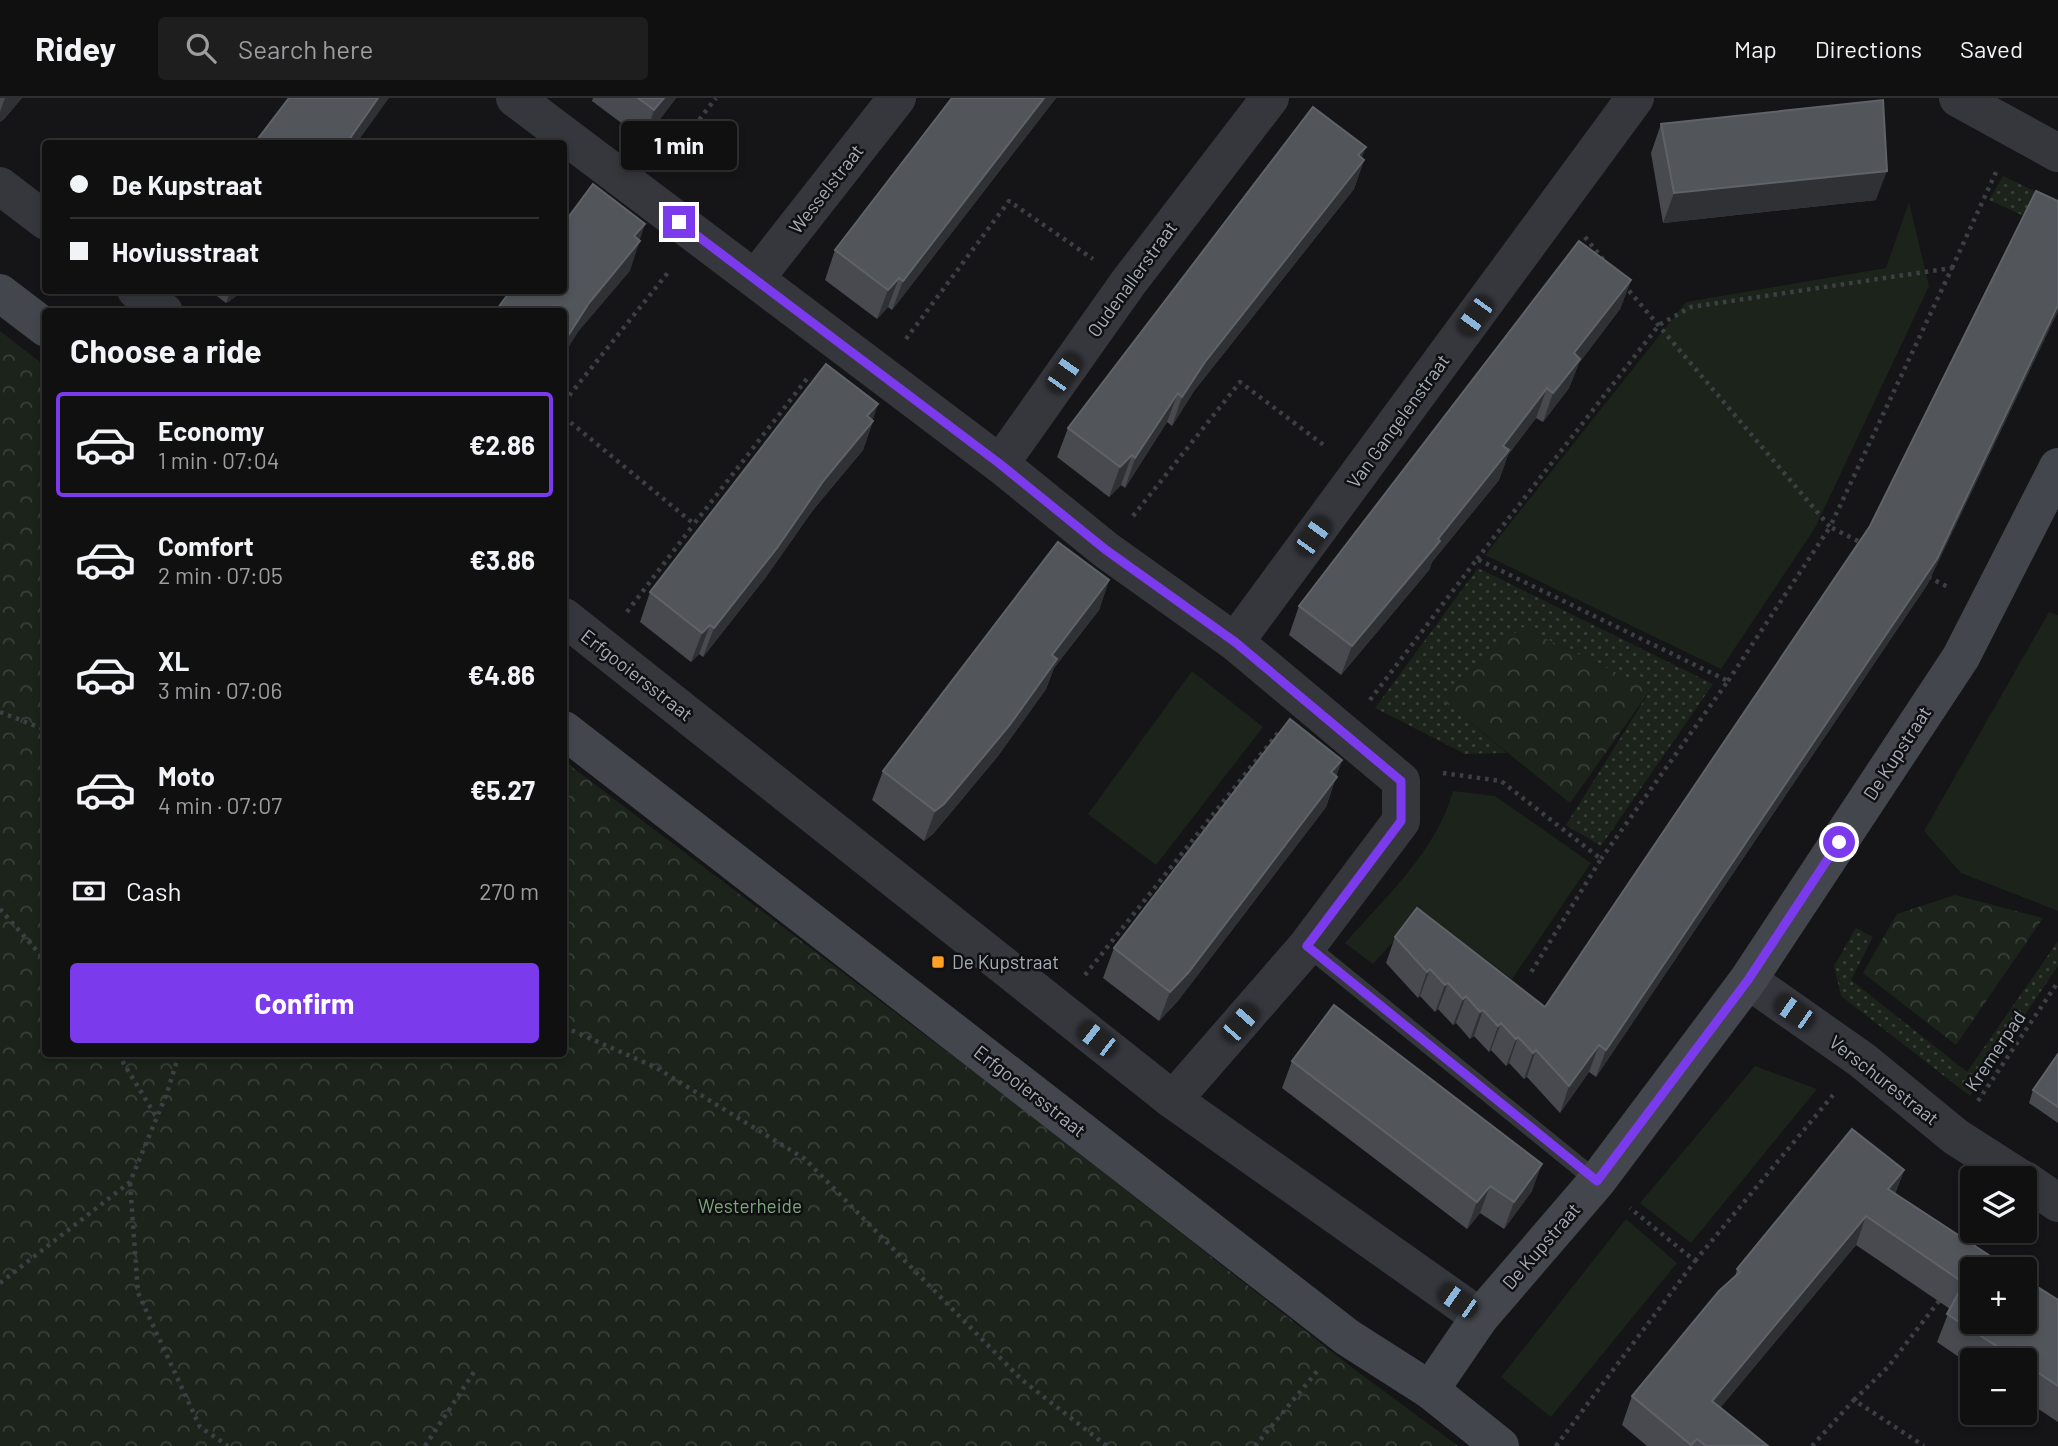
<!DOCTYPE html>
<html lang="en">
<head>
<meta charset="utf-8">
<style>
  body { margin:0; font-family:Barlow,sans-serif; background:#1e1e1f; color:#f1f3f6; height:100vh; display:flex; flex-direction:column; font-size:26px; white-space:nowrap }
  * { box-sizing:border-box; margin:0 }
  p { font-size:23px; color:#9c9d9f }
  .icon { flex:none; width:38px; height:38px; fill:none; stroke:currentColor; stroke-width:2; stroke-linecap:round; stroke-linejoin:round }
  .map { position:relative; flex:1; overflow:hidden }
  .side { position:absolute; left:42px; top:210px; width:525px; height:749px; display:flex; flex-direction:column; background:#101011; border-radius:7px; box-shadow:0 4px 10px #0003,0 0 0 2px #303031 }
  .side>* { flex:none }
  .top-card { position:absolute; left:42px; top:42px; width:525px; height:154px; border-radius:7px; box-shadow:0 4px 10px #0003,0 0 0 2px #303031; display:grid; align-content:center; height:154px; padding:0 28px; background:#101011 }
  .fabs { position:absolute; left:1960px; top:1068px; display:grid; gap:14px }
  .fabs a { display:grid; place-items:center; width:77px; height:77px; border-radius:7px; background:#101011; box-shadow:0 4px 10px #0003,0 0 0 2px #303031; font-size:35px }
  .end { position:absolute; width:32px; height:32px; margin:-16px; border:9px solid #7c3aed; background:#fff; box-shadow:0 0 0 4px #fff }
  .from { border-radius:50% }
  .bubble { position:absolute; height:49px; border-radius:7px; background:#101011; box-shadow:0 4px 10px #0003,0 0 0 2px #303031; font-size:23px; font-weight:700; line-height:49px; text-align:center }
  .car { position:absolute; width:21px; height:42px; margin:-21px -10px; border-radius:9px; box-shadow:0 0 5px 2px #0007; background:linear-gradient(#222 24%,#8ab4d8 0 40%,#222 0 76%,#8ab4d8 0 86%,#222 0) }
  .top-card b { display:flex; align-items:center; gap:24px; height:66px; font-size:26px }
  .top-card b+b { border-top:2px solid #303031 }
  .top-card i { width:18px; height:18px; background:#f1f3f6 }
  ul { padding:0; list-style:none }
  li { display:flex; align-items:center; gap:21px; height:105px; margin:0 14px 10px; padding:0 14px; border:4px solid transparent; border-radius:7px }
  li div { flex:1 }
  li b { display:block; font-size:26px }
  li em { font-style:normal; font-weight:700 }
  li.active { border-color:#7c3aed }
  li>.icon { width:63px; height:63px; stroke-width:1.5 }
  h2 { padding:0 28px; font-size:32px; line-height:84px }
  .pay { display:flex; align-items:center; gap:18px; height:77px; padding:0 28px; font-size:26px }
  .pay p { margin-inline-start:auto }
  .cta { display:flex; gap:14px; margin-top:auto; padding:14px 28px }
  .cta a { flex:1; height:80px; border-radius:7px; background:#7c3aed; color:#fff; font-size:28px; font-weight:700; line-height:80px; text-align:center }
  header { display:flex; align-items:center; gap:42px; box-sizing:border-box; height:98px; padding:0 35px; background:#101011; border-bottom:2px solid #303031 }
  header strong { font-size:33px }
  nav { display:flex; gap:38px; margin-inline-start:auto; font-size:24px }
  .search { width:490px; height:63px; background:#1e1e1f; display:flex; align-items:center; gap:18px; box-sizing:border-box; padding:0 24px; border-radius:7px; color:#9c9d9f; font-size:26px }
  .map>svg:first-child { display:block }
  .grass { fill:#1b231b }
  .forest { fill:url(#forest-crowns) }
  .garden { fill:url(#garden-dots) }
  .lines { fill:none; stroke-linecap:round; stroke-linejoin:round }
  .path { stroke:#3c3f44; stroke-width:4.5; stroke-dasharray:3.5 5; stroke-linecap:butt }
  .lane { stroke:#36373d; stroke-width:19 }
  .street { stroke:#36373d; stroke-width:38 }
  .secondary { stroke:#43474d; stroke-width:38 }
  .wall { fill:#484a4f }
  .shaded-wall { fill:#2f3134 }
  .building { fill:#52555a; stroke:#5f6369; stroke-width:2 }
  .route { stroke:#7c3aed; stroke-width:9 }
  .poi-dot { fill:#ff9f25; stroke:#101012; stroke-width:2.5 }
  .labels { text-anchor:middle; stroke-width:5; stroke-linejoin:round; paint-order:stroke }
  .street-label { font-size:19px; fill:#a5adb9; stroke:#101012 }
  .poi-label { font-size:19px; fill:#a5adb9; stroke:#101012; text-anchor:start }
  .park-label { font-size:19px; fill:#7ca67a; stroke:#101012 }
</style>
</head>
<body>
<header>
<strong>Ridey</strong>
<div class="search"><svg class="icon" aria-label="search" viewBox="0 0 24 24"><circle cx="10" cy="10" r="6"/><path d="M15 15l6 6"/></svg>Search here</div>
<nav><a>Map</a><a>Directions</a><a>Saved</a></nav>
</header>
<div class="map">
<svg width="2058" height="1348" viewBox="0 0 2058 1348">
  <defs>
    <pattern id="forest-crowns" width="20" height="18" patternUnits="userSpaceOnUse" patternTransform="scale(1.75)"><rect width="20" height="18" fill="#1b231b"/><path d="M2 6a3 3 0 1 1 6 0M12 15a3 3 0 1 1 6 0" fill="none" stroke="#39403a"/></pattern>
    <pattern id="garden-dots" width="8" height="8" patternUnits="userSpaceOnUse" patternTransform="scale(1.75)"><rect width="8" height="8" fill="#1b231b"/><path d="M2 2h.1M6 6h.1" fill="none" stroke="#39403a" stroke-width="1.8" stroke-linecap="round"/></pattern>
  </defs>
  <rect width="100%" height="100%" fill="#151517"/>
  <g class="grass">
    <polygon points="1909,104 1929,188 1815,430 1721,571 1485,457 1686,204 1886,170"/>
    <polygon points="2049,514 2058,517 2058,813 1961,775 1924,733"/>
    <polygon points="1192,573 1263,629 1156,767 1088,716"/>
    <path d="M 1453,693 L 1495,698 L 1591,765 L 1512,881 L 1421,813 L 1373,866 L 1345,845 C 1385,800 1437,752 1453,693 Z"/>
    <polygon points="1755,968 1817,991 1691,1145 1640,1105"/>
    <polygon points="1626,1121 1677,1165 1551,1319 1501,1279"/>
  </g>
  <g class="forest">
    <polygon points="0,233 45,268 46,956 564,956 564,663 1037,1022 1350,1268 1458,1348 0,1348"/>
    <polygon points="1522,529 1651,591 1570,705 1440,600"/>
    <polygon points="1955,797 2043,820 1956,947 1863,875 1897,816"/>
  </g>
  <g class="garden">
    <polygon points="2003,78 2058,104 2058,134 1989,102"/>
    <polygon points="1478,470 1713,586 1601,748 1566,727 1651,591 1522,529 1440,600 1507,655 1465,656 1375,610"/>
    <polygon points="1856,830 1873,839 1851,882 1967,974 2058,843 2058,868 1970,998 1841,898 1834,868"/>
  </g>
  <g class="lines">
    <g class="path">
      <polyline points="668,62 716,0"/>
      <polyline points="1585,139 1606,165"/>
      <polyline points="1952,170 1997,72"/>
      <polyline points="906,241 1009,103 1093,161"/>
      <polyline points="564,304 670,172"/>
      <polyline points="564,319 694,426 809,278"/>
      <polyline points="1133,418 1240,284 1325,348"/>
      <polyline points="1477,461 1659,227 1691,209 1952,170 1830,429 1625,188"/>
      <polyline points="1928,479 1948,489"/>
      <polyline points="627,514 694,426"/>
      <polyline points="1728,583 1830,429 1864,446"/>
      <polyline points="1370,602 1477,461 1728,583 1601,761"/>
      <polyline points="0,614 46,632"/>
      <polyline points="1443,675 1501,683 1601,761 1530,876"/>
      <polyline points="0,811 46,863"/>
      <polyline points="1085,877 1278,635"/>
      <polyline points="564,929 655,969 805,1061 1022,1282 1107,1348"/>
      <polyline points="118,956 157,1020"/>
      <polyline points="1978,1003 2058,884"/>
      <polyline points="130,1085 138,1195 200,1329 228,1348"/>
      <polyline points="1975,1152 1988,1132"/>
      <polyline points="1695,1163 1833,997"/>
      <polyline points="0,1185 130,1084 167,995 179,956"/>
      <polyline points="1854,1302 1888,1269 1942,1199"/>
      <polyline points="425,1348 476,1271"/>
      <polyline points="1255,1348 1319,1271"/>
      <polyline points="1556,1348 1695,1163 1630,1110"/>
      <polyline points="1812,1348 1854,1302 1924,1348"/>
    </g>
    <polyline class="lane" points="1307,848 1597,1083"/>
    <g class="street">
      <polyline points="515,0 1000,366 1106,452 1235,544 1401,683 1401,723 1307,848 1173,1002"/>
      <polyline points="1958,0 2058,55"/>
      <polyline points="0,88 46,123"/>
      <polyline points="755,181 897,0"/>
      <polyline points="136,192 164,214"/>
      <polyline points="1000,366 1128,185 1270,0"/>
      <polyline points="564,519 1173,1002 1480,1219"/>
      <polyline points="1235,544 1635,0"/>
      <polyline points="1748,882 1862,962 1956,1039 2020,1080"/>
      <polyline points="2025,1082 2058,1105"/>
    </g>
    <g class="secondary">
      <polyline points="0,195 46,230"/>
      <polyline points="564,632 1347,1239 1430,1292 1500,1348"/>
      <polyline points="1430,1292 1480,1219 1597,1083 1748,882 1961,559 2058,369"/>
    </g>
  </g>
  <g class="wall">
    <polygon points="0,0 22,0 4,21 0,24"/>
    <polygon points="593,0 676,0 644,42 592,3"/>
    <polygon points="952,0 1056,0 892,212 888,209 877,221 825,182 835,152"/>
    <polygon points="1661,26 1876,102 1663,125 1651,55"/>
    <polygon points="1362,60 1364,62 1354,91 1194,293 1172,328 1167,324 1125,390 1121,387 1109,399 1057,359 1068,330"/>
    <polygon points="2058,103 2058,213 1927,487 1596,979 1589,974 1560,1015 1527,979 1524,981 1509,965 1506,968 1491,952 1489,954 1474,938 1470,941 1456,925 1453,927 1438,911 1435,914 1420,898 1418,900 1386,865 1395,839 1545,909 1870,428"/>
    <polygon points="1631,182 1620,211 1579,265 1569,290 1543,324 1536,320 1508,357 1499,382 1432,464 1429,472 1341,577 1289,537 1299,508"/>
    <polygon points="209,192 241,192 235,199 226,205"/>
    <polygon points="872,322 873,323 863,352 813,412 766,479 703,559 699,556 691,564 640,524 650,494"/>
    <polygon points="1109,482 1099,512 1054,570 1046,591 998,658 933,736 924,743 872,702 883,673"/>
    <polygon points="1336,679 1326,709 1177,904 1159,923 1103,880 1114,850"/>
    <polygon points="2058,956 2058,1025 2029,1005 2033,992"/>
    <polygon points="1292,963 1532,1093 1504,1131 1480,1115 1467,1131 1282,990"/>
    <polygon points="1904,1072 1895,1096 2058,1202 2058,1324 2025,1302 2025,1262 1972,1262 1972,1268 1937,1244 1950,1211 1856,1147 1720,1310 1768,1348 1647,1348 1622,1327 1632,1298 1735,1179 1737,1171"/>
  </g>
  <g class="shaded-wall">
    <polygon points="5,0 22,0 4,21 0,24 0,14"/>
    <polygon points="378,0 389,0 356,46 346,46"/>
    <polygon points="664,0 676,0 644,42 654,12"/>
    <polygon points="1044,0 1056,0 892,212 903,183"/>
    <polygon points="1366,49 1359,68 1364,62 1354,91 1194,293 1172,328 1182,299 1205,264 1358,57"/>
    <polygon points="1887,73 1876,102 1663,125 1674,95"/>
    <polygon points="645,126 630,173 578,234 564,257 564,244 634,138"/>
    <polygon points="899,180 888,209 877,221 888,192"/>
    <polygon points="1631,182 1620,211 1579,265 1569,290 1543,324 1553,295 1574,255"/>
    <polygon points="231,192 241,192 235,199 226,205"/>
    <polygon points="2058,207 2058,213 1927,487 1596,979 1606,952"/>
    <polygon points="1547,290 1536,320 1508,357 1499,382 1432,464 1429,472 1341,577 1352,548 1438,441 1503,348"/>
    <polygon points="1178,295 1167,324 1125,390 1135,360"/>
    <polygon points="878,306 863,352 813,412 766,479 703,559 714,530 867,318"/>
    <polygon points="1132,357 1121,387 1109,399 1120,369"/>
    <polygon points="1109,482 1099,512 1054,570 1046,591 998,658 933,736 924,743 935,713"/>
    <polygon points="710,527 699,556 691,564 702,535"/>
    <polygon points="1342,662 1326,709 1177,904 1159,923 1170,894 1331,674"/>
    <polygon points="1430,871 1420,898 1418,900 1427,874"/>
    <polygon points="1448,885 1438,911 1435,914 1445,887"/>
    <polygon points="1466,898 1456,925 1453,927 1463,901"/>
    <polygon points="1483,912 1474,938 1470,941 1480,914"/>
    <polygon points="1501,925 1491,952 1489,954 1498,928"/>
    <polygon points="1518,939 1509,965 1506,968 1516,941"/>
    <polygon points="1599,947 1589,974 1560,1015 1569,988"/>
    <polygon points="1536,952 1527,979 1524,981 1533,955"/>
    <polygon points="1542,1066 1532,1093 1504,1131 1514,1104"/>
    <polygon points="1904,1072 1893,1101 1888,1091"/>
    <polygon points="1490,1088 1480,1115 1467,1131 1477,1104"/>
    <polygon points="1866,1118 1856,1147 1702,1332 1712,1303"/>
  </g>
  <g class="building">
    <polygon points="289,0 378,0 346,46 254,46"/>
    <polygon points="638,0 664,0 654,12"/>
    <polygon points="952,0 1044,0 903,183 899,180 888,192 835,152"/>
    <polygon points="1883,2 1887,73 1674,95 1661,26"/>
    <polygon points="1313,9 1366,49 1358,57 1364,62 1205,264 1182,299 1178,295 1135,360 1132,357 1120,369 1068,330"/>
    <polygon points="593,86 645,126 634,138 640,143 589,205 564,244 564,214 495,214 511,192 564,192 564,125"/>
    <polygon points="2036,93 2058,103 2058,207 1937,461 1606,952 1599,947 1569,988 1536,952 1533,955 1518,939 1516,941 1501,925 1498,928 1483,912 1480,914 1466,898 1463,901 1448,885 1445,887 1430,871 1427,874 1395,839 1417,810 1545,909 1870,428"/>
    <polygon points="1579,143 1631,182 1574,255 1580,261 1553,295 1547,290 1503,348 1509,352 1438,441 1440,443 1352,548 1299,508"/>
    <polygon points="826,266 878,306 867,318 873,323 824,382 777,450 714,530 710,527 702,535 650,494"/>
    <polygon points="1058,444 1109,482 1052,557 1057,561 1009,628 944,706 935,713 883,673"/>
    <polygon points="1290,621 1342,662 1331,674 1337,679 1188,875 1170,894 1114,850"/>
    <polygon points="1334,907 1542,1066 1514,1104 1490,1088 1477,1104 1292,963"/>
    <polygon points="2058,956 2058,1009 2033,992"/>
    <polygon points="1852,1031 1904,1072 1888,1091 2010,1171 1972,1171 1972,1223 2025,1223 2025,1181 2058,1202 2058,1288 2025,1266 2025,1262 2018,1262 1947,1216 1964,1185 1866,1118 1712,1303 1768,1348 1706,1348 1697,1341 1691,1347 1632,1298 1719,1193 1740,1174 1737,1171"/>
  </g>
  <g class="lines">
    <polyline class="route" points="679,124 1000,366 1106,452 1235,544 1401,683 1401,723 1307,848 1597,1083 1748,882 1839,744"/>
  </g>
  <rect class="poi-dot" x="931" y="857" width="14" height="14" rx="3.5"/>
  <g class="labels">
    <g class="street-label">
      <text transform="translate(826 91) rotate(-52)" y="7">Wesselstraat</text>
      <text transform="translate(1132 181) rotate(-54)" y="7">Oudenallerstraat</text>
      <text transform="translate(1398 323) rotate(-54)" y="7">Van Gangelenstraat</text>
      <text transform="translate(637 577) rotate(38)" y="7">Erfgooiersstraat</text>
      <text transform="translate(1897 655) rotate(-57)" y="7">De Kupstraat</text>
      <text transform="translate(1995 953) rotate(-56)" y="7">Kremerpad</text>
      <text transform="translate(1884 982) rotate(38)" y="7">Verschurestraat</text>
      <text transform="translate(1030 993) rotate(38)" y="7">Erfgooiersstraat</text>
      <text transform="translate(1541 1148) rotate(-49)" y="7">De Kupstraat</text>
    </g>
    <g class="poi-label">
      <text x="952" y="871">De Kupstraat</text>
    </g>
    <g class="park-label">
      <text x="750" y="1115">Westerheide</text>
    </g>
  </g>
</svg>
<div class="fabs">
<a><svg class="icon" aria-label="layers" viewBox="0 0 24 24"><path d="M12 4l9 5-9 5-9-5zM3 14l9 5 9-5"/></svg></a>
<a>+</a>
<a>−</a>
</div>
<i class="end from" style="left:1839px;top:744px"></i>
<i class="end" style="left:679px;top:124px"></i>
<div class="bubble" style="left:621px;top:23px;width:116px">1 min</div>
<i class="car" style="left:1475px;top:218px;rotate:216deg"></i>
<i class="car" style="left:1064px;top:275px;rotate:35deg"></i>
<i class="car" style="left:1313px;top:438px;rotate:36deg"></i>
<i class="car" style="left:1794px;top:914px;rotate:305deg"></i>
<i class="car" style="left:1240px;top:925px;rotate:41deg"></i>
<i class="car" style="left:1097px;top:941px;rotate:308deg"></i>
<i class="car" style="left:1458px;top:1203px;rotate:305deg"></i>
<div class="top-card">
<b><i class="from"></i>De Kupstraat</b>
<b><i></i>Hoviusstraat</b>
</div>
<section class="side">
<h2>Choose a ride</h2>
<ul>
<li class="active"><svg class="icon" aria-label="car" viewBox="0 0 24 24"><path d="M5 17H2v-5l4-1 3-4h7l3 4 3 1v5h-3M9 17h6M6 11h13"/><circle cx="7" cy="17" r="2"/><circle cx="17" cy="17" r="2"/></svg><div><b>Economy</b><p>1 min · 07:04</p></div><em>€2.86</em></li>
<li><svg class="icon" aria-label="car" viewBox="0 0 24 24"><path d="M5 17H2v-5l4-1 3-4h7l3 4 3 1v5h-3M9 17h6M6 11h13"/><circle cx="7" cy="17" r="2"/><circle cx="17" cy="17" r="2"/></svg><div><b>Comfort</b><p>2 min · 07:05</p></div><em>€3.86</em></li>
<li><svg class="icon" aria-label="car" viewBox="0 0 24 24"><path d="M5 17H2v-5l4-1 3-4h7l3 4 3 1v5h-3M9 17h6M6 11h13"/><circle cx="7" cy="17" r="2"/><circle cx="17" cy="17" r="2"/></svg><div><b>XL</b><p>3 min · 07:06</p></div><em>€4.86</em></li>
<li><svg class="icon" aria-label="car" viewBox="0 0 24 24"><path d="M5 17H2v-5l4-1 3-4h7l3 4 3 1v5h-3M9 17h6M6 11h13"/><circle cx="7" cy="17" r="2"/><circle cx="17" cy="17" r="2"/></svg><div><b>Moto</b><p>4 min · 07:07</p></div><em>€5.27</em></li>
</ul>
<div class="pay"><svg class="icon" aria-label="cash" viewBox="0 0 24 24"><path d="M3 7h18v10H3z"/><circle cx="12" cy="12" r="2"/></svg>Cash<p>270 m</p></div>
<div class="cta"><a>Confirm</a></div>
</section>
</div>
</body>
</html>
